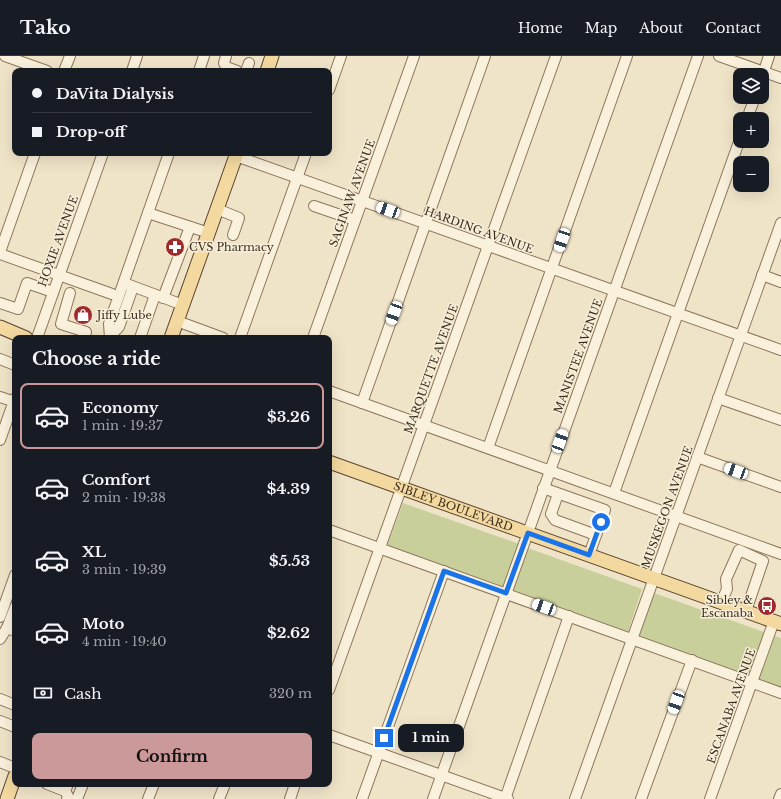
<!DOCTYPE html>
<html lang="en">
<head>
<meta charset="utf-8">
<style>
  body { margin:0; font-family:"Libre Baskerville",serif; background:#20242c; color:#f1f3f6; height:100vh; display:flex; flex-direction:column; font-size:15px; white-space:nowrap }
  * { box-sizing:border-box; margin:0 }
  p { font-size:13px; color:#9ea1a6 }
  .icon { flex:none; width:22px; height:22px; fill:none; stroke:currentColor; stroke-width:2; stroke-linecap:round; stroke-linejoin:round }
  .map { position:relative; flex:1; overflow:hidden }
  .details { position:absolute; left:12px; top:279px; width:320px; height:452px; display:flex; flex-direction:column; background:#171b24; border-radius:8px; box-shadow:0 4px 16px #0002 }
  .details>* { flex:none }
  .banner { position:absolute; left:12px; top:12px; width:320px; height:88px; border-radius:8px; box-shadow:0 4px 16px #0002; display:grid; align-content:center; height:88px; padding:0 20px; background:#171b24 }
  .tools { position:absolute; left:733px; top:12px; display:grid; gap:8px }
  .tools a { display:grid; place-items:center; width:36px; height:36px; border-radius:8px; background:#171b24; box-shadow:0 4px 16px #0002; font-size:20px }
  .end { position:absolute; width:18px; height:18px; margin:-9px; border:5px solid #1a73e8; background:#fff; box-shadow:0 0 0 2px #fff }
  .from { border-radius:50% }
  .bubble { position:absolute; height:28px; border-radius:8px; background:#171b24; box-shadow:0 4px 16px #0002; font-size:13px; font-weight:800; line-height:28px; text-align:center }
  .car { position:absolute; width:12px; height:24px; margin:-12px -6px; border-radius:5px; box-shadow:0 0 3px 1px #0007; background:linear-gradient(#fff 24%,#345 0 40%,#fff 0 76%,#345 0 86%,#fff 0) }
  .banner b { display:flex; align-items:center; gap:14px; height:38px; font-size:15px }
  .banner b+b { border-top:1px solid #363941 }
  .banner i { width:10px; height:10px; background:#f1f3f6 }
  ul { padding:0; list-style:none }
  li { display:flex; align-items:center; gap:12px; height:66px; margin:0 8px 6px; padding:0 12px; border:2px solid transparent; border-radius:8px }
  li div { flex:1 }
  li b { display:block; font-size:15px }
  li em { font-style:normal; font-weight:800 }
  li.current { border-color:#cc999b }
  li>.icon { width:36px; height:36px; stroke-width:1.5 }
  h2 { padding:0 20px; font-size:18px; line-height:48px }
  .pay { display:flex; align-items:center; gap:10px; height:44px; padding:0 20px; font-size:15px }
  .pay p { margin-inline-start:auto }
  .action { display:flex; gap:8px; margin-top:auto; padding:8px 20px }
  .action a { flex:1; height:46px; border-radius:8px; background:#cc999b; color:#111; font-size:16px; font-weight:800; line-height:46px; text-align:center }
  header { display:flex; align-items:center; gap:24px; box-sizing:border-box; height:56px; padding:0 20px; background:#171b24; border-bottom:1px solid #363941 }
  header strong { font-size:19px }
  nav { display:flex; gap:22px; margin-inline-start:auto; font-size:14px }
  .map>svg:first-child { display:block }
  .green { fill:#c9cf9b }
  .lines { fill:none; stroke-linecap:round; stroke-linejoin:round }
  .minor-casing { stroke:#8d765c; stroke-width:12 }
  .major-casing { stroke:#5b4430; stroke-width:15 }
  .minor { stroke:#faf1dc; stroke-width:10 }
  .major { stroke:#f3d9a0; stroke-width:13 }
  .route { stroke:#1a73e8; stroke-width:5 }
  .labels { text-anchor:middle; stroke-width:3; stroke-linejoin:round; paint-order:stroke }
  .street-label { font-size:11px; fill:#3d2e20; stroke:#f7eed8 }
  .poi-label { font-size:11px; fill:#3d2e20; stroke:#f7eed8; text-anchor:start }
</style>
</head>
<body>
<header>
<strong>Tako</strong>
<nav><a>Home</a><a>Map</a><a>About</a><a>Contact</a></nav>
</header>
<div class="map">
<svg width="781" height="743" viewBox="0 0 781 743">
  <rect width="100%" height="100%" fill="#f0e4c8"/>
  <g class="green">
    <polygon points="403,447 519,488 502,534 386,493"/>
    <polygon points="528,492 642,533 627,579 512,537"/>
    <polygon points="654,537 764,576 748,623 637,583"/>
    <polygon points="775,580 781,582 781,635 758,626"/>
  </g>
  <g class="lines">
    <defs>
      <g id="minor">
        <polyline points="5,0 47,15"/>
        <polyline points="226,0 224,7 226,11 237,15"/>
        <polyline points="719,0 781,22"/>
        <polyline points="64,15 70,0"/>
        <polyline points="132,15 137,0"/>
        <polyline points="199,15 204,0"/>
        <polyline points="246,15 249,7"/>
        <polyline points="762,21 769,0"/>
        <polyline points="329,34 341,0"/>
        <polyline points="747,63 755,41"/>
        <polyline points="236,100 781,294"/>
        <polyline points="314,150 355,164"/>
        <polyline points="217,153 239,162 233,179"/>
        <polyline points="148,157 209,177"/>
        <polyline points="0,196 35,97"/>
        <polyline points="0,198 112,238"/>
        <polyline points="762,219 781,226"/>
        <polyline points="124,227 183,249"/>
        <polyline points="70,237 61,268 86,276 84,282"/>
        <polyline points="163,242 190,171"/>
        <polyline points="0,247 18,253 27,227 53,236"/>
        <polyline points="177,265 223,282"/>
        <polyline points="110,280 119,271 133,231"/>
        <polyline points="37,282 103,97"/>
        <polyline points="110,282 109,268 169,97"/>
        <polyline points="140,282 155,239"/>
        <polyline points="240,282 306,97"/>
        <polyline points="313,282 414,0"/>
        <polyline points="0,303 15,309"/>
        <polyline points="329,335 781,498"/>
        <polyline points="0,341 15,346"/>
        <polyline points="718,342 781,364"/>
        <polyline points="362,347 485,0"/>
        <polyline points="0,384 15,342"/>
        <polyline points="488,392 627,0"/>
        <polyline points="697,401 781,431"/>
        <polyline points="543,432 605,454 589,499"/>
        <polyline points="614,437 740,83"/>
        <polyline points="558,438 551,458 555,464 596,479"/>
        <polyline points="329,474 781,637"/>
        <polyline points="721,547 727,533 726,523 739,494 763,505 746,555"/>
        <polyline points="15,551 7,572 15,575"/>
        <polyline points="0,561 15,519"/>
        <polyline points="0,583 7,572"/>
        <polyline points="329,634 556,0"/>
        <polyline points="0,643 15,649"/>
        <polyline points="0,665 15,671"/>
        <polyline points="329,679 508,743"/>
        <polyline points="0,706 15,712"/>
        <polyline points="47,728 65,735"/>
        <polyline points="67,743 68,740 65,735 68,728"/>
        <polyline points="77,743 83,728"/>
        <polyline points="148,743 154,728"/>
        <polyline points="219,743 225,728"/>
        <polyline points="290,743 295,728"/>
        <polyline points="362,743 444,515"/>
        <polyline points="433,743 698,0"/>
        <polyline points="505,743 569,560"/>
        <polyline points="575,743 781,167"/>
        <polyline points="641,743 692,604"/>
        <polyline points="710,743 774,565"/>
        <polyline points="779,743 781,738"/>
      </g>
      <g id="major">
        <polyline points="267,15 272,0"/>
        <polyline points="0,271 26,282"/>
        <polyline points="171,282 237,97"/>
        <path id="s1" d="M 329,406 L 781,568"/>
        <polyline points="7,743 15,720"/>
      </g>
    </defs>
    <use href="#minor" class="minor-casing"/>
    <use href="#major" class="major-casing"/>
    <use href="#minor" class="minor"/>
    <use href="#major" class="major"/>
  </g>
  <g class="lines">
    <polyline class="route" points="384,682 444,515 506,537 528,477 589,499 601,466"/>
  </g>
  <defs>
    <symbol id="pharmacy-disc" viewBox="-11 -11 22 22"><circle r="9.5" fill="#9e2a2b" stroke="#f7eed8"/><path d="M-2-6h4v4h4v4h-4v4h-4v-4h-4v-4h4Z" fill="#fff"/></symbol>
    <symbol id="shop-disc" viewBox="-11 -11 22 22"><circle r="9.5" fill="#9e2a2b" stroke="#f7eed8"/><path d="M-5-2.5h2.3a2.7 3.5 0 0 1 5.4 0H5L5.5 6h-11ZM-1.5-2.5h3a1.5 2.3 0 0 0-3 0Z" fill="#fff"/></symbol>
    <symbol id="bus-disc" viewBox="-11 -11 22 22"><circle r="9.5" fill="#9e2a2b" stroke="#f7eed8"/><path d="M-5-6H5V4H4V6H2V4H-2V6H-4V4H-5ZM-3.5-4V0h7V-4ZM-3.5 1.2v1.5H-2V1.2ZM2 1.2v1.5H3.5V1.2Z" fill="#fff"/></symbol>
  </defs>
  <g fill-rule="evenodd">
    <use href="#pharmacy-disc" x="164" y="180" width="22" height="22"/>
    <use href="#shop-disc" x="72" y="248" width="22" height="22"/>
    <use href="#bus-disc" x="756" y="539" width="22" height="22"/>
  </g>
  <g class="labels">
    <g class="street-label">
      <text transform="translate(352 137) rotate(-70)" y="4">SAGINAW AVENUE</text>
      <text transform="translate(479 174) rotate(20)" y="4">HARDING AVENUE</text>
      <text transform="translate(58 185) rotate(-70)" y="4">HOXIE AVENUE</text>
      <text transform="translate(578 300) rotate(-70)" y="4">MANISTEE AVENUE</text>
      <text transform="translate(431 313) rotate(-70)" y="4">MARQUETTE AVENUE</text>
      <text dy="4" stroke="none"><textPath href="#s1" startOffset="132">SIBLEY BOULEVARD</textPath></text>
      <text transform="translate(667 451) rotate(-70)" y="4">MUSKEGON AVENUE</text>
      <text transform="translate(731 650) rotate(-70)" y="4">ESCANABA AVENUE</text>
    </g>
    <g class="poi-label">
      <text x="189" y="195">CVS Pharmacy</text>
      <text x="97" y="263">Jiffy Lube</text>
      <text x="753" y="548" text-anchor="end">Sibley &amp;<tspan x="753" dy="13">Escanaba</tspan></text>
    </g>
  </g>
</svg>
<div class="tools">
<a><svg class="icon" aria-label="layers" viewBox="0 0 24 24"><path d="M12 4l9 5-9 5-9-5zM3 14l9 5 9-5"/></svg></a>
<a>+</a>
<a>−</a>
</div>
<i class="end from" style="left:601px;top:466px"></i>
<i class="end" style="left:384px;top:682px"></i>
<div class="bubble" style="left:398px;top:668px;width:66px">1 min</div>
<i class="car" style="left:388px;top:154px;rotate:290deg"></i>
<i class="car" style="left:562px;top:184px;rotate:199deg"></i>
<i class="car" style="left:394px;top:257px;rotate:200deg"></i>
<i class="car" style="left:560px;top:385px;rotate:20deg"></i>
<i class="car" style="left:736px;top:415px;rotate:290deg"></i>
<i class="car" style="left:544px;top:551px;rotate:290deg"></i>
<i class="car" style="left:676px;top:646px;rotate:200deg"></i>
<div class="banner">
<b><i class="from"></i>DaVita Dialysis</b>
<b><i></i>Drop-off</b>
</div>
<section class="details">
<h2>Choose a ride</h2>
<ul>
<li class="current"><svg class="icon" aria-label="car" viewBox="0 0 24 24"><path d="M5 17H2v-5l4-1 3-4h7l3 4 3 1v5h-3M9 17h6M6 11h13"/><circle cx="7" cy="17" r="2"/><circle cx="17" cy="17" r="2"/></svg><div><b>Economy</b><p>1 min · 19:37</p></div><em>$3.26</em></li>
<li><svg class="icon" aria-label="car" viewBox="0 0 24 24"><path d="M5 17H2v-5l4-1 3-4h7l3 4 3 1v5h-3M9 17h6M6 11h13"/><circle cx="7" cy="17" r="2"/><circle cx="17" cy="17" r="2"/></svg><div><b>Comfort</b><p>2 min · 19:38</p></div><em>$4.39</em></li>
<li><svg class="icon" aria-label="car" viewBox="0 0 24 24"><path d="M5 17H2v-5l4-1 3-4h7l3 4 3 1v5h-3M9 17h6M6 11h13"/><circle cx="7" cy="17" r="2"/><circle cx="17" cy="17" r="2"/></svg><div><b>XL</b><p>3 min · 19:39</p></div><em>$5.53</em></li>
<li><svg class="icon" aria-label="car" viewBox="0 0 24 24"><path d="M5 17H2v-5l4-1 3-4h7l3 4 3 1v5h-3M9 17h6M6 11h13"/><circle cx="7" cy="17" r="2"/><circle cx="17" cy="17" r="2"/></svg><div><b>Moto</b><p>4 min · 19:40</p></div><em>$2.62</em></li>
</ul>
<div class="pay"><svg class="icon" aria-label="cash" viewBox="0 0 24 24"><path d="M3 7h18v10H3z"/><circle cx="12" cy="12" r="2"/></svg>Cash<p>320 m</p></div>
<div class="action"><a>Confirm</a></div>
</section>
</div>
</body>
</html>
